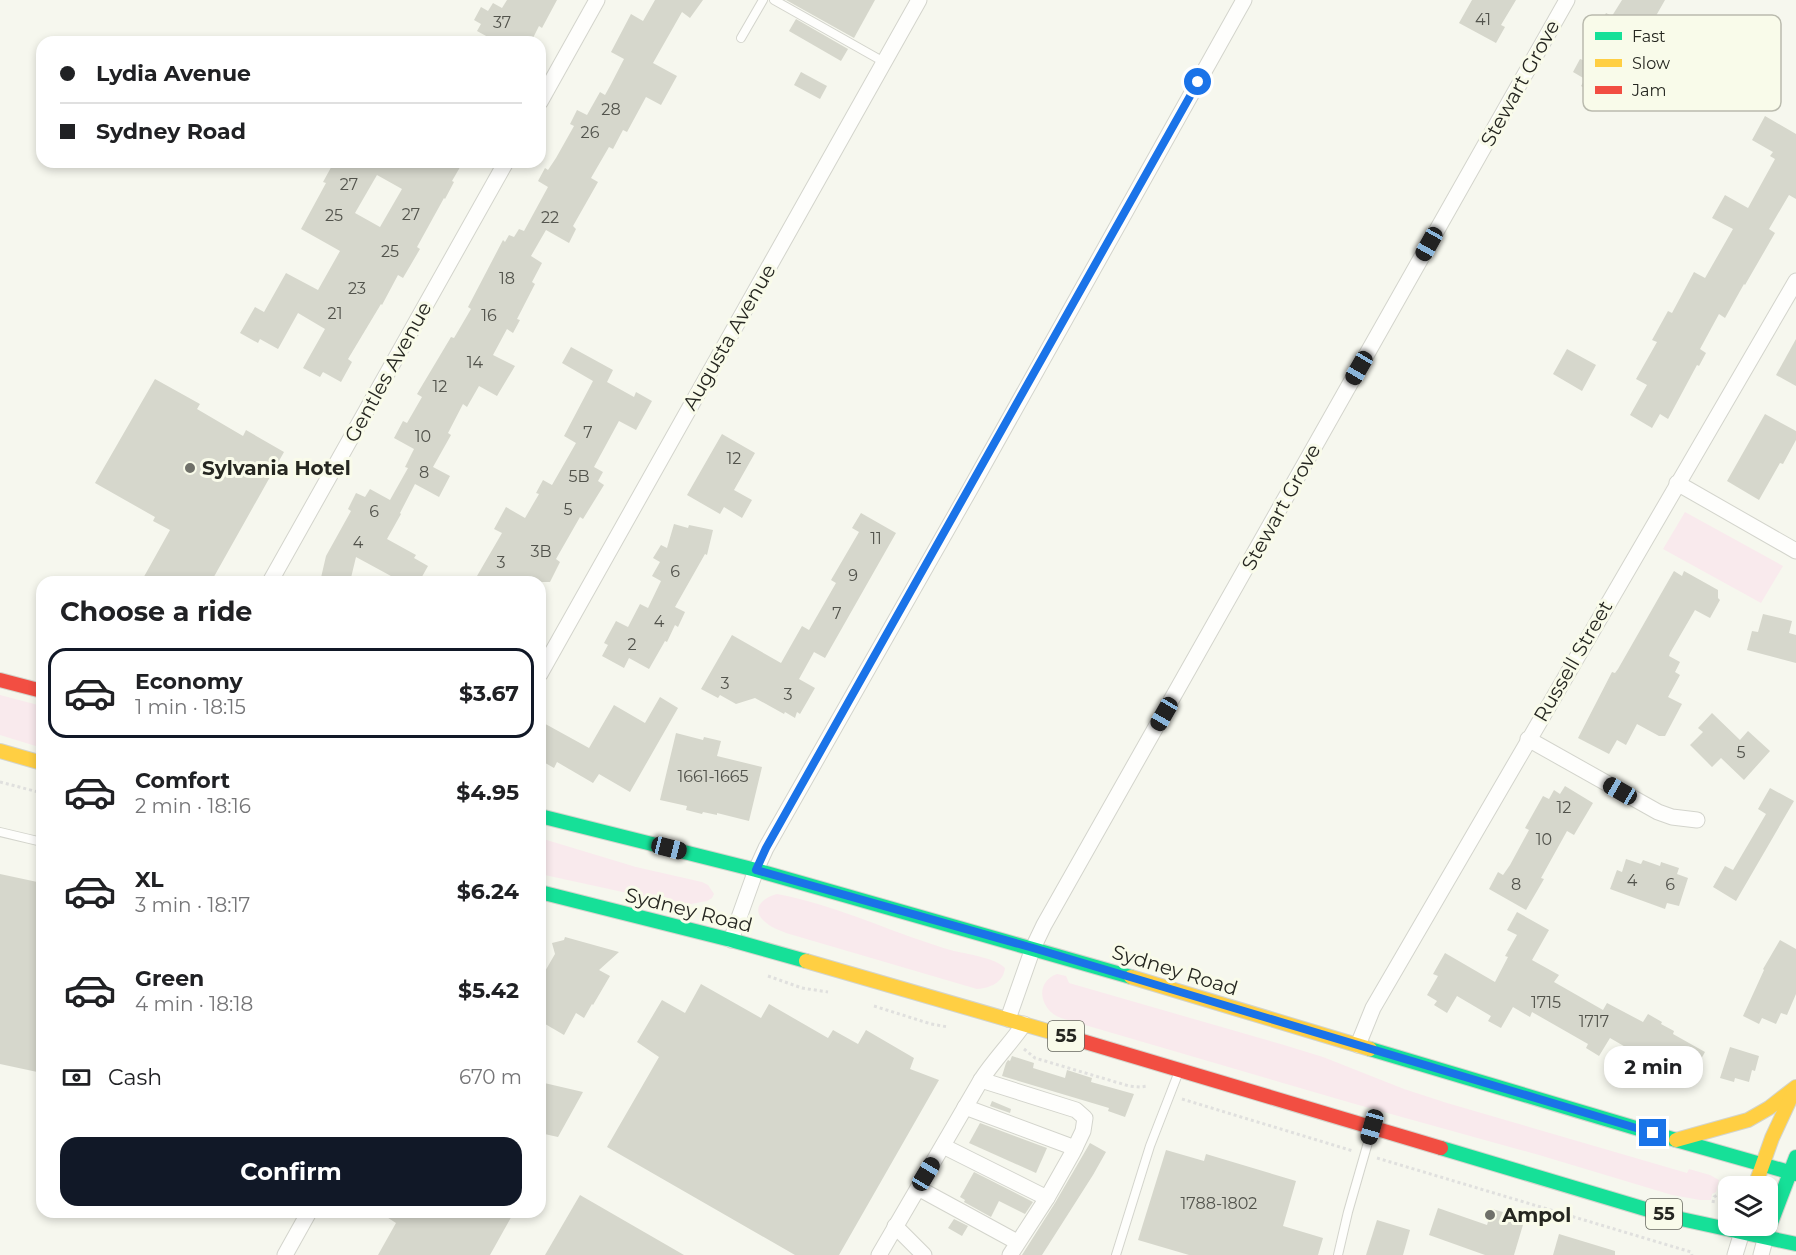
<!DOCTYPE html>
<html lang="en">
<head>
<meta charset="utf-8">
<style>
  body { margin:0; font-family:Montserrat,sans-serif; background:#f2f2f2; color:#202124; height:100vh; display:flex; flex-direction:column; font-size:22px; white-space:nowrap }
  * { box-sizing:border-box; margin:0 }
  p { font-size:20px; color:#757577 }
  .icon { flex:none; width:33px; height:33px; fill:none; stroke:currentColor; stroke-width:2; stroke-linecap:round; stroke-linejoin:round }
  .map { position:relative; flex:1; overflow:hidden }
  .details { position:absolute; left:36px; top:576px; width:510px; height:642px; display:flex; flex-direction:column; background:#fff; border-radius:18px; box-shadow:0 3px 9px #0003 }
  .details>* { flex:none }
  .guide { position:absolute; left:36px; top:36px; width:510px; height:132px; border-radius:18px; box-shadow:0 3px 9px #0003; display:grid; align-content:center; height:132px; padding:0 24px; background:#fff }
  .fabs { position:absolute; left:1718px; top:1176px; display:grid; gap:12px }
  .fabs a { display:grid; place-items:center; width:60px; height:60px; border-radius:12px; background:#fff; box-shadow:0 3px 9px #0003; font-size:30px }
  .end { position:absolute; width:27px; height:27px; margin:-14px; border:8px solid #1a73e8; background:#fff; box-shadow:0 0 0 3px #fff }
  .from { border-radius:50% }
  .bubble { position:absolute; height:42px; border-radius:18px; background:#fff; box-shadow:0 3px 9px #0003; font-size:20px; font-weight:700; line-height:42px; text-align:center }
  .car { position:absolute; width:18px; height:36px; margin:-18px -9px; border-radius:8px; box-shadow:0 0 4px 2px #0007; background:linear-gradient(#222 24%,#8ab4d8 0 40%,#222 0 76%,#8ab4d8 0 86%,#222 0) }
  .guide b { display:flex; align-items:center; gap:21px; height:57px; font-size:22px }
  .guide b+b { border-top:2px solid #e0e0e0 }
  .guide i { width:15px; height:15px; background:#202124 }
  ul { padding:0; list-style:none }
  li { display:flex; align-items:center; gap:18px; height:90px; margin:0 12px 9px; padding:0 12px; border:3px solid transparent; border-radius:18px }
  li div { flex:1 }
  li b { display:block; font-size:22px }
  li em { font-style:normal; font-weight:700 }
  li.selected { border-color:#111827 }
  li>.icon { width:54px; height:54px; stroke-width:1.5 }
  h2 { padding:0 24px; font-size:27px; line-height:72px }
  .pay { display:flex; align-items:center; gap:15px; height:66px; padding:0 24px; font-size:22px }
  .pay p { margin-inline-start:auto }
  .button { display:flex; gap:12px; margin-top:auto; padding:12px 24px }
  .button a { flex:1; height:69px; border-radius:18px; background:#111827; color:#fff; font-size:24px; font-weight:700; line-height:69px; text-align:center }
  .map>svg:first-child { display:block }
  .green { fill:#f9eaed }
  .building { fill:#d6d7cc; fill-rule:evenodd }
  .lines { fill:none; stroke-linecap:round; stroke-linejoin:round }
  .lane-casing { stroke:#d3d4cc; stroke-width:10 }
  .street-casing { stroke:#d3d4cc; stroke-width:17 }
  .fast-casing { stroke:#d3d4cc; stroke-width:16 }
  .slow-casing { stroke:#d3d4cc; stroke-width:16 }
  .jam-casing { stroke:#d3d4cc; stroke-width:16 }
  .path { stroke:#e0e0de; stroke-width:3; stroke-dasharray:3 3; stroke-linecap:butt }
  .lane { stroke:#fefefc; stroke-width:8 }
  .street { stroke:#fefefc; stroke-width:15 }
  .fast { stroke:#16e098; stroke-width:14 }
  .slow { stroke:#ffcf43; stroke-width:14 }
  .jam { stroke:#f24e42; stroke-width:14 }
  .route { stroke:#1a73e8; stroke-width:8 }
  .poi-dot { fill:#6f7069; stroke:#f9fbea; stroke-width:2 }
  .labels { text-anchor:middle; stroke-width:6; stroke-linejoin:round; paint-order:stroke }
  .number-label { font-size:16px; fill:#52534c }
  .shield { fill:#f9fbea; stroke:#65675d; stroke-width:1.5 }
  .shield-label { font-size:18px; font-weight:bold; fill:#262721 }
  .street-label { font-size:20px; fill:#262721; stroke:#f9fbea }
  .poi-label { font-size:20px; font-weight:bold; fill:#262721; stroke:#f9fbea; text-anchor:start }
  .key { fill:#f9fbea; stroke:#babbae; stroke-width:1.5 }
  .key-label { font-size:16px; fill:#262721 }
</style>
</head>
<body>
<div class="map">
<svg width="1796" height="1255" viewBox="0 0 1796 1255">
  <rect width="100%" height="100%" fill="#f6f7ee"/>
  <g class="green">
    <polygon points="1685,512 1783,566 1761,603 1663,549"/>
    <polygon points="0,695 42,706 42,748 0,735"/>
    <polygon points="540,838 636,867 702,882 708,885 714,894 712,898 707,901 691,904 632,894 540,874"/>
    <path d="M 777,894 C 838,905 894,934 954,951 C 967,954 996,958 1005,968 C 1003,983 990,988 977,989 L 786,933 C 779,930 770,927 764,921 C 750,908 764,897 777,894 Z"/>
    <path d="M 1057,974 L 1066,976 L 1069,983 L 1284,1045 L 1323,1057 L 1404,1089 L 1447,1103 L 1687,1173 L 1689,1169 L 1710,1175 L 1719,1180 L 1716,1192 L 1712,1194 L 1711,1200 L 1700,1200 L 1672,1195 L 1539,1155 L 1355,1104 L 1061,1018 C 1041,1011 1033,983 1057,974 Z"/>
  </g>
  <g class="building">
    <polygon points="507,0 557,0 542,28 539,26 531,42 497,42 477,31 481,24 474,20 481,7 488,11 493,3 502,8"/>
    <polygon points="655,0 703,0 690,18 682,12 653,63 677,76 661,105 646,97 627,132 623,130 613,149 609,147 591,178 598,182 573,226 576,229 569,243 546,230 531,256 542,263 532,282 535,284 517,319 520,320 513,333 507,329 493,355 515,366 497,396 479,386 467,407 463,404 448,433 451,435 433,467 450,476 439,497 415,484 400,513 401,514 387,539 416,555 414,558 428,566 419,582 402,582 356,557 350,582 320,582 326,556 351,511 348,509 356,493 365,497 370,489 390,500 408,468 405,467 414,449 394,438 403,421 407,423 422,397 417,394 451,337 454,338 471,309 468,307 503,240 505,242 509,235 514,237 519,229 524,231 548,187 538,181 545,168 548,170 556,158 574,126 570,124 577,110 587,115 600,92 605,95 610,86 624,59 611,52 631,14 643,21"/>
    <polygon points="786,0 875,0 854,38"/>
    <polygon points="1472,0 1516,0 1501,25 1505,27 1496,43 1459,23"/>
    <polygon points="1622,0 1665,0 1645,35 1650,38 1643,50 1634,45 1625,60 1623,59 1601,98 1581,86 1585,79 1573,72 1580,59 1583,60 1601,29 1598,28 1606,13 1612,16"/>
    <polygon points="796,19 848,49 841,61 789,31"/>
    <polygon points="801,72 827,86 820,99 794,85"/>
    <polygon points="1765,116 1796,134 1796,199 1789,195 1769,229 1775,233 1745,285 1744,284 1725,318 1719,314 1700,349 1706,353 1699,366 1697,365 1668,419 1660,414 1652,428 1630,415 1647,385 1636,379 1657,342 1652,340 1668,311 1672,313 1694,272 1705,278 1733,229 1712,218 1725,195 1748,208 1775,159 1770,156 1773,152 1752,140"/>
    <path d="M 334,162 L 463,162 L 452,181 L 454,182 L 445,199 L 444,198 L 417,247 L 420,249 L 403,278 L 398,275 L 382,305 L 381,304 L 348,359 L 352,362 L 341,382 L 323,372 L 320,377 L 303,368 L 325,329 L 298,313 L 278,349 L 260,339 L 258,343 L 240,333 L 255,307 L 264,312 L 286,273 L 318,290 L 340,251 L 301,229 L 326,183 L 323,182 ZM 377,175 L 402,189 L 380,227 L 355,213 Z"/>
    <polygon points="1796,339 1796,386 1776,375"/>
    <polygon points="571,347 613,370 607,382 634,397 636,392 652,401 636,430 619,421 594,467 603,472 598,481 604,485 583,519 580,517 556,559 560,562 550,582 487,582 477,576 502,533 494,529 506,507 525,518 539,494 536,493 543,480 552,485 576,443 564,436 593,381 562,363"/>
    <polygon points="1567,349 1596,365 1582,391 1553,374"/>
    <polygon points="155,379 200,404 197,409 243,436 246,430 284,452 211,582 141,582 170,530 153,521 155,517 95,483"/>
    <polygon points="1765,414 1796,431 1796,440 1783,464 1780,463 1759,500 1727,481"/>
    <polygon points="722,434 755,453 734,490 752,500 742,518 724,507 720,514 687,495"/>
    <polygon points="861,513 896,533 825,658 814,652 799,679 815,688 800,714 797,712 795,718 785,712 784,714 755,698 736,704 720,695 718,698 701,689 732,635 781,663 802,626 809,630 836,583 831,580 859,532 852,528"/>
    <polygon points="674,524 688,528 689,525 713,530 707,555 705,554 675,607 685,612 678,627 675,625 667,642 665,641 649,669 629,658 624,668 602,656 608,645 604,643 616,621 628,627 640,604 648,608 661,581 652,576 660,562 653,558 661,545 667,548"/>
    <polygon points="1674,571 1682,576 1684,571 1718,590 1718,598 1720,600 1710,618 1695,610 1670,653 1669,656 1680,662 1675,672 1680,675 1668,697 1682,704 1665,736 1659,736 1637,724 1626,745 1617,740 1609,754 1578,738 1612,672 1615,673 1618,669"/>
    <polygon points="1763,614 1792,621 1789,633 1796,635 1796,663 1747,650 1752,631 1758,632"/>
    <polygon points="660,697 678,708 630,792 599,774 593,783 557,762 554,768 540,760 540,721 589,748 614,705 645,723"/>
    <polygon points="1712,713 1740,740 1748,731 1770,751 1744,780 1721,758 1712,767 1690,745 1703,732 1698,728"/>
    <polygon points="676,733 703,740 704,737 721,741 717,756 762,767 749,821 717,813 717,815 703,812 702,814 686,810 687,806 660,800"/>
    <polygon points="1565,786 1593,803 1574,835 1567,831 1541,878 1544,879 1526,910 1489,889 1498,872 1503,875 1510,865 1529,830 1525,828 1543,796 1549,799 1554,790 1560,794"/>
    <polygon points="1770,788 1794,801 1736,901 1713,887 1725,866 1733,870 1766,814 1758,809"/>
    <polygon points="1626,859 1641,864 1643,860 1660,866 1661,862 1679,868 1677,874 1688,878 1679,906 1667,903 1665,909 1610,889 1617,870 1622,872"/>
    <polygon points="0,874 42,883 42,1073 0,1064"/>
    <polygon points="1517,912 1549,930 1532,960 1559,975 1554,982 1603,1010 1607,1003 1643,1022 1648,1014 1662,1022 1661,1024 1674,1031 1673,1034 1705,1052 1696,1068 1690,1065 1683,1078 1672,1072 1669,1077 1638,1061 1641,1056 1610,1038 1599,1056 1586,1048 1588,1044 1532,1012 1530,1017 1513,1007 1501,1028 1488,1021 1491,1016 1457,996 1447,1013 1434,1005 1437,1001 1427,995 1438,976 1433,974 1445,953 1495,982 1508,957 1505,956 1517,935 1507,930"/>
    <polygon points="565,937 619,952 599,970 610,976 593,1005 592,1004 584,1018 576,1013 564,1035 540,1021 540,980 555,954 552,943 564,940"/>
    <polygon points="1780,940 1796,949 1796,994 1787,1015 1781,1013 1776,1024 1762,1018 1759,1024 1743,1016 1764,970 1763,969"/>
    <polygon points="701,984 761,1018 769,1004 828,1038 833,1030 858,1044 866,1030 914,1058 910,1069 939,1080 839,1255 795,1255 607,1147 659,1057 637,1042 662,1000 685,1013"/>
    <polygon points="1730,1047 1759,1056 1755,1071 1752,1070 1749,1082 1735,1078 1734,1082 1720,1078"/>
    <polygon points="1012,1056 1034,1063 1033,1068 1065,1078 1067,1070 1092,1078 1091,1082 1134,1094 1125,1117 1108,1111 1109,1108 1002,1076 1006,1063 1008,1060 1010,1061"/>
    <polygon points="540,1082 583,1092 558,1137 540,1133"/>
    <polygon points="992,1101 1011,1109 1010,1113 990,1106"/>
    <polygon points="980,1123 1047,1148 1036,1173 969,1143"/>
    <polygon points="1090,1143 1106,1152 1093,1175 1042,1255 1022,1255 1055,1203"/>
    <polygon points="1166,1150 1204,1161 1206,1154 1296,1181 1283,1226 1323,1238 1318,1255 1189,1255 1138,1240"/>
    <polygon points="974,1172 1033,1202 1025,1214 999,1201 991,1217 964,1202 965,1200 960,1197"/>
    <polygon points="580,1195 684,1255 545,1255"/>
    <polygon points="1438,1208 1487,1225 1492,1209 1525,1218 1514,1255 1485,1255 1429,1235"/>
    <polygon points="379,1212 514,1212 490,1255 378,1255 396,1223"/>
    <polygon points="954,1219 968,1226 962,1236 948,1228"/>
    <polygon points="1377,1220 1410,1230 1403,1255 1366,1255"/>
    <polygon points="1559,1234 1615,1251 1615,1255 1553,1255"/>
  </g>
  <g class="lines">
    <defs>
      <g id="lane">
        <polyline points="774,0 884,62"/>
        <polyline points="741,38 763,0"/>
        <polyline points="0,832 42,842"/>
        <polyline points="1116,1255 1150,1146 1178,1074"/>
        <polyline points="1338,1255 1348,1212 1371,1132"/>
      </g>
      <g id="street">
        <polyline points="540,102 597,0"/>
        <polyline points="1677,483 1796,551"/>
        <polyline points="270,582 506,162"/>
        <polyline points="540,674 919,0"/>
        <polyline points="1528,739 1658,812 1672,817 1697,820"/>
        <polyline points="731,940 756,870 766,848 969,491 1244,0"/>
        <polyline points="1008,1019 1033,948 1044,925 1567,0"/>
        <polyline points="1358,1045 1373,1008 1796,281"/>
        <polyline points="981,1080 1076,1110 1085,1118 1083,1131 1073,1152 1047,1198 1010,1255"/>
        <polyline points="965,1107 1075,1148"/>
        <polyline points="943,1146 1047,1198"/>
        <polyline points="918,1188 1017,1242"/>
        <polyline points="895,1226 924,1255"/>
        <polyline points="285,1255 309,1212"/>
        <path d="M 879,1255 L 981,1080 C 994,1060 1011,1043 1024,1024"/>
        <polyline points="1735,1255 1742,1232"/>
        <polyline points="1761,1255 1766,1236"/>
      </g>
      <g id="fast">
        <polyline points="540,816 756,870 1131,977"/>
        <polyline points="540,892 731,940 806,961"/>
        <polyline points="1370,1049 1676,1140 1796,1174"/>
        <polyline points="1441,1148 1672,1217 1796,1244"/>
        <polyline points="1766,1236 1796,1157"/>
      </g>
      <g id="slow">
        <polyline points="0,751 42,763"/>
        <polyline points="806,961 1082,1041"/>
        <polyline points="1131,977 1370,1049"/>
        <polyline points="1676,1140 1748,1120 1769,1108 1796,1087"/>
        <polyline points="1755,1186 1772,1138 1793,1093"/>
      </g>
      <g id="jam">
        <polyline points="0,680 42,691"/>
        <polyline points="1082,1041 1441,1148"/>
      </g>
    </defs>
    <use href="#lane" class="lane-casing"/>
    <use href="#street" class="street-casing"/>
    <use href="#fast" class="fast-casing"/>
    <use href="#slow" class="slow-casing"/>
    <use href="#jam" class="jam-casing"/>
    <g class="path">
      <polyline points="0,782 42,793"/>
      <polyline points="768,976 802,988 828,992"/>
      <polyline points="874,1006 931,1024 948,1027"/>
      <polyline points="1024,1049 1035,1058 1129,1086 1140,1087 1148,1086"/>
      <polyline points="1182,1099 1353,1151"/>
      <polyline points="1377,1158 1691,1252 1692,1255"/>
      <polyline points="1713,1203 1714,1197 1728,1188"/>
    </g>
    <use href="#lane" class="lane"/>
    <use href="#street" class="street"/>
    <use href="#fast" class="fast"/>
    <use href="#slow" class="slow"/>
    <use href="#jam" class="jam"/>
  </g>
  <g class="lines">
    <polyline class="route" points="1198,82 766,848 756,870 1033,948 1653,1133"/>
  </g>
  <g class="poi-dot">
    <circle cx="190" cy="468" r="6"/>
    <circle cx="1490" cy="1215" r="6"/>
  </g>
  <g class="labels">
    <g class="number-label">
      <text x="1483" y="25">41</text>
      <text x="502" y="28">37</text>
      <text x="611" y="115">28</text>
      <text x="590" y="138">26</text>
      <text x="349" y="190">27</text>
      <text x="411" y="220">27</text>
      <text x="334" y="221">25</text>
      <text x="550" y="223">22</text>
      <text x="390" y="257">25</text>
      <text x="507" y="284">18</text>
      <text x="357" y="294">23</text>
      <text x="335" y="319">21</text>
      <text x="489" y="321">16</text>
      <text x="475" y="368">14</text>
      <text x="440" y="392">12</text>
      <text x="588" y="438">7</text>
      <text x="423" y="442">10</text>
      <text x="734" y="464">12</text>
      <text x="424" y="478">8</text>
      <text x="579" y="482">5B</text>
      <text x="568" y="515">5</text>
      <text x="374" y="517">6</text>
      <text x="876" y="544">11</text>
      <text x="358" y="548">4</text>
      <text x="541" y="557">3B</text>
      <text x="501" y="568">3</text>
      <text x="675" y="577">6</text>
      <text x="853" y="581">9</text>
      <text x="837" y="619">7</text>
      <text x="659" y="627">4</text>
      <text x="632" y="650">2</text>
      <text x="725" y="689">3</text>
      <text x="788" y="700">3</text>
      <text x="1741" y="758">5</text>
      <text x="713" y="782">1661-1665</text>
      <text x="1564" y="813">12</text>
      <text x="1544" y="845">10</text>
      <text x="1632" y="886">4</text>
      <text x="1516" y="890">8</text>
      <text x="1670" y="890">6</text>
      <text x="1546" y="1008">1715</text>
      <text x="1594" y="1027">1717</text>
      <text x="1219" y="1209">1788-1802</text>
    </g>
    <g class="shield">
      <rect x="1048" y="1021" width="36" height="30" rx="4.5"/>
      <rect x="1646" y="1199" width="36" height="30" rx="4.5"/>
    </g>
    <g class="shield-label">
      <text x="1066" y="1042">55</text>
      <text x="1664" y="1220">55</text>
    </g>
    <g class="street-label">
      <text transform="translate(1520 83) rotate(-61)" y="7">Stewart Grove</text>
      <text transform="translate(729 337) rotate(-60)" y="7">Augusta Avenue</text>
      <text transform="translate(388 372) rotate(-61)" y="7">Gentles Avenue</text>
      <text transform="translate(1281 507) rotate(-61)" y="7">Stewart Grove</text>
      <text transform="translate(1573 661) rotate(-60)" y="7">Russell Street</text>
      <text transform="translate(689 910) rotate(14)" y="7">Sydney Road</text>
      <text transform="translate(1175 970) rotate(17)" y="7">Sydney Road</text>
    </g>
    <g class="poi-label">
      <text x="202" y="475">Sylvania Hotel</text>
      <text x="1502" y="1222">Ampol</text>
    </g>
  </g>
  <rect x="1583" y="15" width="198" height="96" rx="9" class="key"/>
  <rect x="1595" y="32" width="27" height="8" fill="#16e098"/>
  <rect x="1595" y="59" width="27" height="8" fill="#ffcf43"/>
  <rect x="1595" y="86" width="27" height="8" fill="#f24e42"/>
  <g class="key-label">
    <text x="1632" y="42">Fast</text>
    <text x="1632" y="69">Slow</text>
    <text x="1632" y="96">Jam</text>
  </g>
</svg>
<div class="fabs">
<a><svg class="icon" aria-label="layers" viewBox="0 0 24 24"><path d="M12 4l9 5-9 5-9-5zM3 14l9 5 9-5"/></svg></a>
</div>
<i class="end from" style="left:1198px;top:82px"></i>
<i class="end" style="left:1653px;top:1133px"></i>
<div class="bubble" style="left:1604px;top:1046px;width:99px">2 min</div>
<i class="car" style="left:1429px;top:244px;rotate:209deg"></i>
<i class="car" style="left:1359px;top:368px;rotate:210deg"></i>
<i class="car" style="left:1164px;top:714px;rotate:210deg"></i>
<i class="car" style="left:1620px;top:791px;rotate:300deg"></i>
<i class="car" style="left:669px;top:848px;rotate:104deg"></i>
<i class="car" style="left:1372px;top:1127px;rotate:196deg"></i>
<i class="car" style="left:926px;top:1174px;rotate:31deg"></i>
<div class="guide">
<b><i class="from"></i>Lydia Avenue</b>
<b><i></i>Sydney Road</b>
</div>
<section class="details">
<h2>Choose a ride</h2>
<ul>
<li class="selected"><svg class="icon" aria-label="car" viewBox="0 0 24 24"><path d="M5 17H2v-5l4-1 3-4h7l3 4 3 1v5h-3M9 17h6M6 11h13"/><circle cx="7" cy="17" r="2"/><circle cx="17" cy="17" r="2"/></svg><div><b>Economy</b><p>1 min · 18:15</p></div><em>$3.67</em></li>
<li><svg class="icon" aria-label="car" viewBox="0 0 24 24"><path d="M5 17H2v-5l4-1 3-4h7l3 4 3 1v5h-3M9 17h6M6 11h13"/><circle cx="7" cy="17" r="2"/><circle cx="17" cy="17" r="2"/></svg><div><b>Comfort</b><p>2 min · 18:16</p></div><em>$4.95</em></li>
<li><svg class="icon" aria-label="car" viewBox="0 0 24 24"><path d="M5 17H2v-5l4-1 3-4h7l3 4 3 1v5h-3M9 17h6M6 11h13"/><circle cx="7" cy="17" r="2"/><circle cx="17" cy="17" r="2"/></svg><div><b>XL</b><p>3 min · 18:17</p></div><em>$6.24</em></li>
<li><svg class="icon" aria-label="car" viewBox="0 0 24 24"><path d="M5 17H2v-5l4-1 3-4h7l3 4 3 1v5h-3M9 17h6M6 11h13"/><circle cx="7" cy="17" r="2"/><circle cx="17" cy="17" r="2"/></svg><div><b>Green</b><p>4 min · 18:18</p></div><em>$5.42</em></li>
</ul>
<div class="pay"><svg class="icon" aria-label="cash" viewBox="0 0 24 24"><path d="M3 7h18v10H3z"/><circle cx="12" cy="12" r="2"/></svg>Cash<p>670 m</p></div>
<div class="button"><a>Confirm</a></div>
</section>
</div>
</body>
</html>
